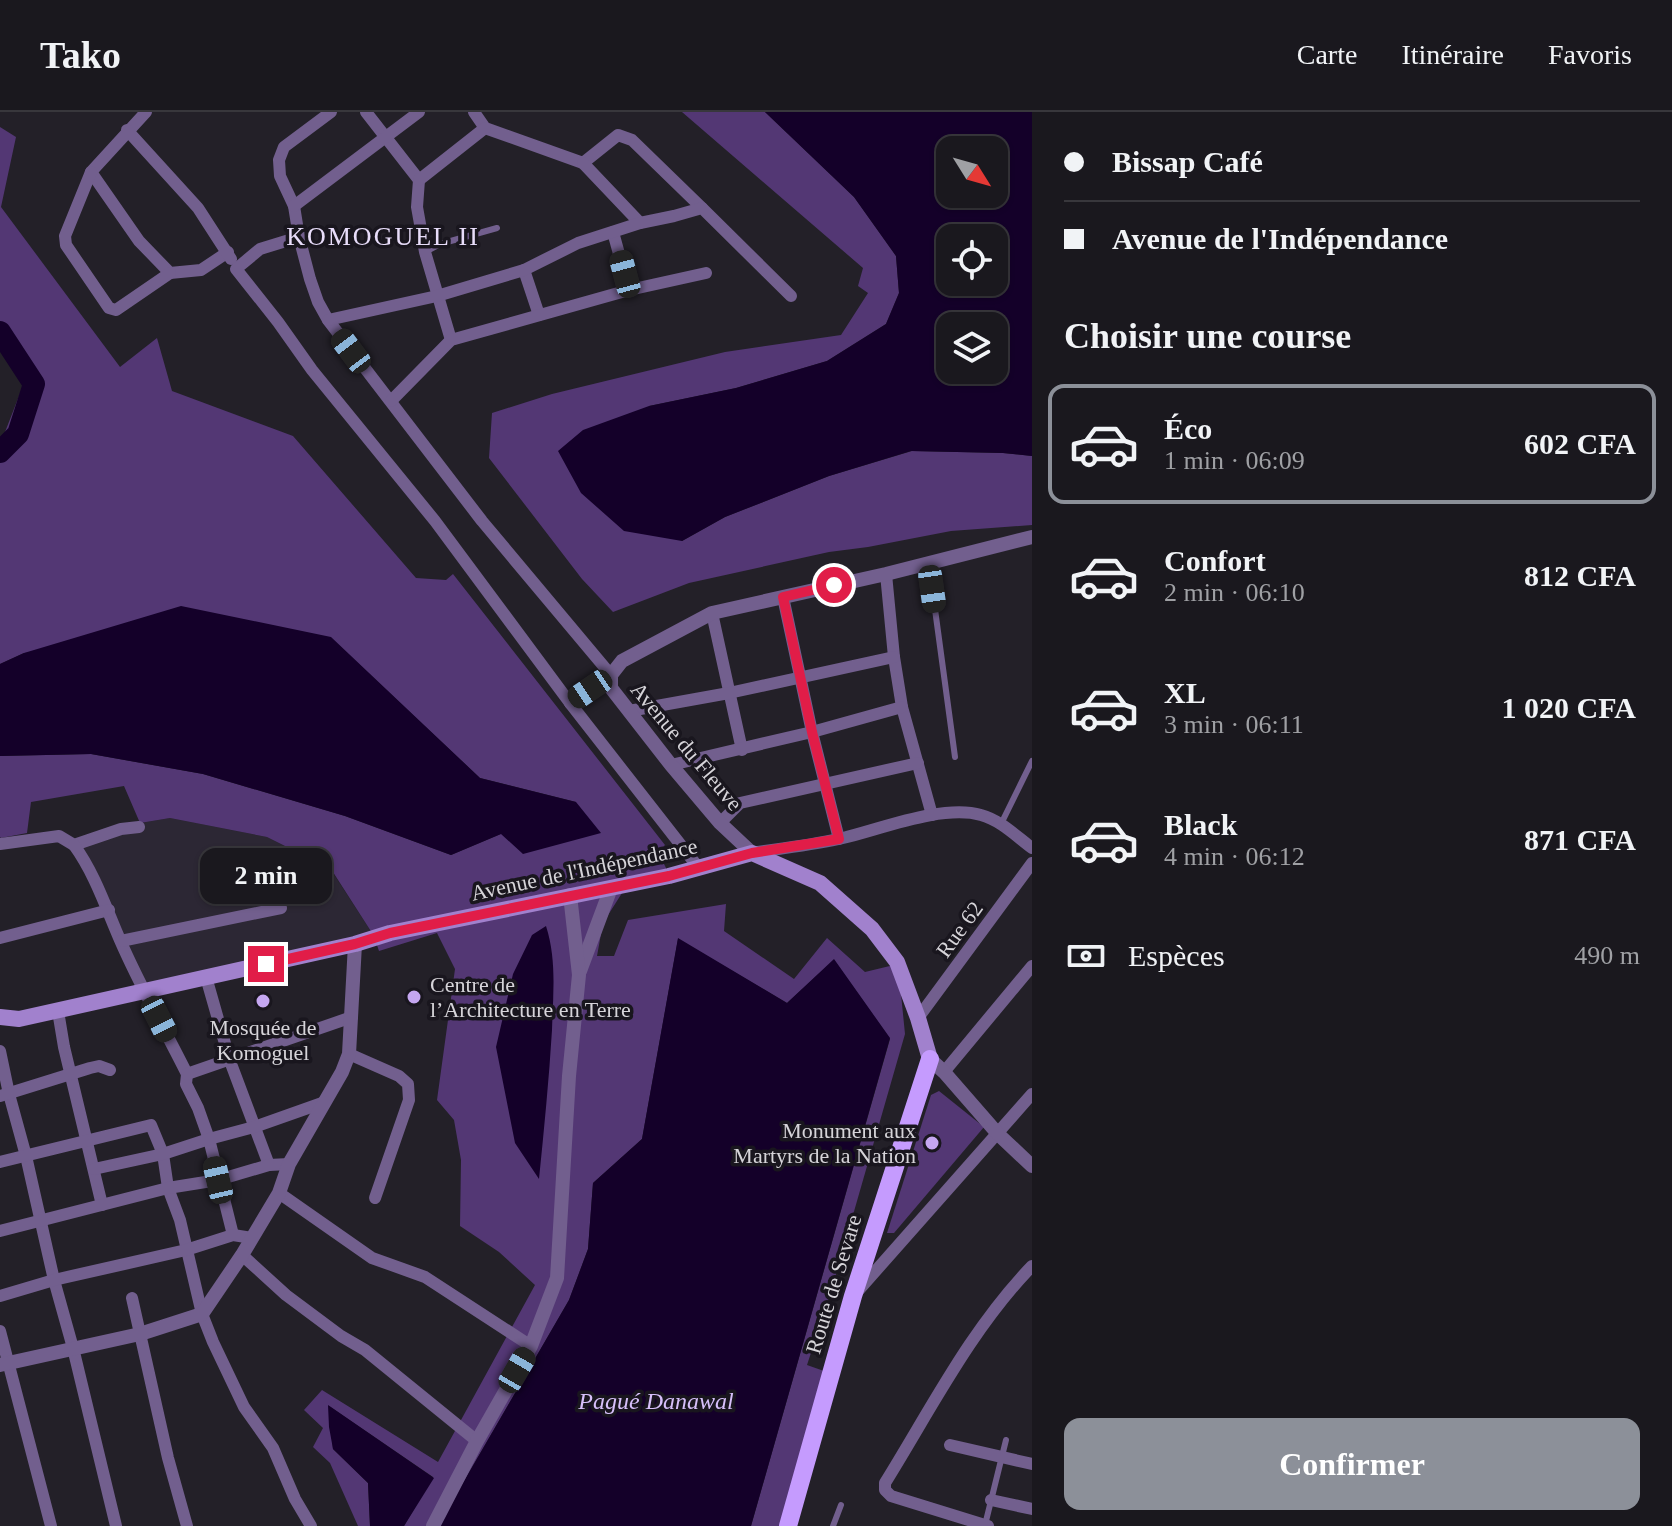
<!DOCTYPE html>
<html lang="fr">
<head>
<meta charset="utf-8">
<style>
  body { margin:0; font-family:"Times New Roman",serif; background:#232127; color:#f1f3f6; height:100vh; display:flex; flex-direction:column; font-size:30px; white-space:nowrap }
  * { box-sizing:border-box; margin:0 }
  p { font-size:26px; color:#9fa0a4 }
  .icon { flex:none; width:44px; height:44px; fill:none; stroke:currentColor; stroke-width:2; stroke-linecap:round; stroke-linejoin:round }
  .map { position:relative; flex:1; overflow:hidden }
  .sheet { display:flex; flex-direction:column; background:#1a181e; width:640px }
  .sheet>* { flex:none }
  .guide { display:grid; align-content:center; height:176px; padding:0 32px; background:#1a181e }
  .needle { width:52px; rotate:127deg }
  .fabs { position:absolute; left:936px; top:24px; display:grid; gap:16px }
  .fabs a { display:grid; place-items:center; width:72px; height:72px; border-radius:16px; background:#1a181e; box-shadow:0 2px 6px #0004,0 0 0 2px #38373c; font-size:40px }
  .end { position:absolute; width:36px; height:36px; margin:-18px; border:10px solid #e11d48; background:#fff; box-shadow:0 0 0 4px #fff }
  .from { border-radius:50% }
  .bubble { position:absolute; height:56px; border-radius:16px; background:#1a181e; box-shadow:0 2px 6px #0004,0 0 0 2px #38373c; font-size:26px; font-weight:800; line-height:56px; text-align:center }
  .car { position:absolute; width:24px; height:48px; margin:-24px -12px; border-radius:10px; box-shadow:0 0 6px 2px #0007; background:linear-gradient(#222 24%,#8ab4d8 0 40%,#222 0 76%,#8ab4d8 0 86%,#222 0) }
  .guide b { display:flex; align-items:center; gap:28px; height:76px; font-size:30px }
  .guide b+b { border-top:2px solid #38373c }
  .guide i { width:20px; height:20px; background:#f1f3f6 }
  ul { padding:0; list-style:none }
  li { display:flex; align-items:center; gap:24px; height:120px; margin:0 16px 12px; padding:0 16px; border:4px solid transparent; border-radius:16px }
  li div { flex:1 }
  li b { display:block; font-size:30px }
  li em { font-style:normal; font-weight:800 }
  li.current { border-color:#8c9099 }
  li>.icon { width:72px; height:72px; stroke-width:1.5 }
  h2 { padding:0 32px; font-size:36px; line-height:96px }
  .pay { display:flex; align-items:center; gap:20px; height:88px; padding:0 32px; font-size:30px }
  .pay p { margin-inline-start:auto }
  .action { display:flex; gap:16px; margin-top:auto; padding:16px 32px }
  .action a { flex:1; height:92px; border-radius:16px; background:#8c9099; color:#fff; font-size:32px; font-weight:800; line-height:92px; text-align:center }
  header { display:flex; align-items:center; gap:48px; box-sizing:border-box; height:112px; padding:0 40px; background:#1a181e; border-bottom:2px solid #38373c }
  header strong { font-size:38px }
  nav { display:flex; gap:44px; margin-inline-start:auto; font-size:28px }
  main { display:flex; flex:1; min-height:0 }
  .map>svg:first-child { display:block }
  .built { fill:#2c2734 }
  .green { fill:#533774 }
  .water { fill:#140029; fill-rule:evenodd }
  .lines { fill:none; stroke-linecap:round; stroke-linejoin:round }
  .river { stroke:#140029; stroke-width:22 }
  .service { stroke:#725f8e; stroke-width:6 }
  .minor { stroke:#725f8e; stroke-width:12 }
  .tertiary { stroke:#725f8e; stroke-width:14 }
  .secondary { stroke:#a181cd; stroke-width:16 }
  .primary { stroke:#c59bfe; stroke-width:18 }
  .route { stroke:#e11d48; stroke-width:10 }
  .poi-dot { fill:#c5a7f1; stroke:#19161e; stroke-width:3 }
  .labels { text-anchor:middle; stroke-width:7; stroke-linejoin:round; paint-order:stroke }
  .street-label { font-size:22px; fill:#d6d4d9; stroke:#19161e }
  .poi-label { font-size:22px; fill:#d6d4d9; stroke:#19161e; text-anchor:start }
  .water-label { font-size:24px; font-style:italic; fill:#d6bff9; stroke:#19161e }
  .quarter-label { font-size:26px; letter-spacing:2px; fill:#e8ddfa; stroke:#19161e }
</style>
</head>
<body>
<header>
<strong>Tako</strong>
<nav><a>Carte</a><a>Itinéraire</a><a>Favoris</a></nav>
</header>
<main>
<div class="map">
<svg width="1032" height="1414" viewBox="0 0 1032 1414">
  <rect width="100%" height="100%" fill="#232028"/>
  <polygon class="built" points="170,706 267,725 331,758 374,824 143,876 75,729 140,711"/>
  <g class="green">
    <polygon points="682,0 765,0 854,85 896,144 899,181 886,212 827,249 736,276 649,294 682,429 725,405 829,364 912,339 1003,341 1032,344 1032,413 951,419 868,435 829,440 689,471 613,500 582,467 489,346 492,301 552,282 725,240 841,223 868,181 858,174 863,156"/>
    <polygon points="0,15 16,25 1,95 120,255 157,226 172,279 293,324 416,466 446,468 453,462 665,733 658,740 669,762 629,770 603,811 597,844 614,844 628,808 726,792 724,819 794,867 827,826 865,860 898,852 905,922 830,1183 807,1253 838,1264 795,1414 751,1414 890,927 834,848 787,891 678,827 642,1027 593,1071 588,1137 569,1188 438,1414 404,1414 433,1365 329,1294 333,1337 368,1371 370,1414 358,1414 330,1351 313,1335 323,1316 304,1298 322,1278 438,1350 535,1173 499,1140 460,1114 461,1048 454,1008 437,988 455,857 437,821 379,839 374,824 331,757 267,725 170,706 140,711 124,674 31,690 27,721 1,726 0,725 0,644 91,642 203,662 345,704 451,743 576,690 480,666 330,525 24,541 0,552 0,333 26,266 0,232"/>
    <polygon points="939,979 984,1015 894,1121 887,1121 931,983"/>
  </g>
  <g class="water">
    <path d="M 765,0 L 1032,0 L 1032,344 L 1003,341 L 911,339 L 829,364 L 725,405 L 682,429 L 624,419 L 581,381 L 558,339 L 583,318 L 649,294 L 736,276 L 827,249 L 886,212 L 899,181 L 896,144 L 854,85 ZM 994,38 L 994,82 L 950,82 L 950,38 ZM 994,126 L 994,170 L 950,170 L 950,126 ZM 994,214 L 994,258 L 950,258 L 950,214 Z"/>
    <polygon points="181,494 331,525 480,666 576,690 601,721 523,742 501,722 451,743 345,704 203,662 91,642 0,644 0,552 24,541"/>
    <path d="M 546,814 C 557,848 553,883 552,918 C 549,968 544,1017 539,1067 L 515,1031 L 496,935 L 513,862 L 532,823 Z"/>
    <polygon points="678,826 787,891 834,847 890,926 751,1414 438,1414 569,1188 588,1137 593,1071 642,1027"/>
    <polygon points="328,1293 434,1366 404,1414 370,1414 368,1371 333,1337 329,1315"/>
  </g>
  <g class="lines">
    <polyline class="river" points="0,220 34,272 18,322 0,340"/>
    <g class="service">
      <polyline points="425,140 440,132 497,116"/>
      <polyline points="929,453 955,645"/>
      <polyline points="1001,712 1032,649"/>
      <polyline points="985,1413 1006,1328"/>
      <polyline points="833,1414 841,1393"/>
    </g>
    <g class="minor">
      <polyline points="146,0 91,60 139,129 170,161 201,158 228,140"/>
      <polyline points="331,0 284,35 279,48 280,64 294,94 299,125 310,167 318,190 328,208 482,409 611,563 570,591"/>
      <polyline points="366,0 419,68 417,95 425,140 451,228"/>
      <polyline points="474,0 485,16 583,51 618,23 632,28 702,96"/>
      <polyline points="127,18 198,96 231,147"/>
      <polyline points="583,51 640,111"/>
      <polyline points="91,60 65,124 66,133 109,196 116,198 170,161"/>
      <polyline points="419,68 485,16"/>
      <polyline points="294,94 419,0"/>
      <polyline points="613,120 629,178"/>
      <polyline points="299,125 260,137 236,157 278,210 312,258 435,409 570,591 698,755"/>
      <polyline points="524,158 539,203"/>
      <polyline points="328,208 437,184 524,158 578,131 640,111 674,104 702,96 791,184"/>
      <polyline points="391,289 451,228 629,178 706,161"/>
      <polyline points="886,462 894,545 902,595 932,703"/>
      <polyline points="783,485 812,620 839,727"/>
      <polyline points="712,501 742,638"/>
      <polyline points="629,599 729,581 894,545"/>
      <polyline points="671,653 812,620 902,595"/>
      <polyline points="720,711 740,691 918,651"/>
      <polyline points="0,732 59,724 74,733 121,717 139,715"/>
      <path d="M 74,733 C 95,762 106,796 120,828 C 140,874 165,918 187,962 L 186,972 L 198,996 L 209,1027 L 233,1123"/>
      <path d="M 752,741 C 782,736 813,733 843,726 C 881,717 943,692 981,703 C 1000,708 1016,724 1032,736"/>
      <polyline points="0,826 109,798"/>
      <polyline points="121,829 281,796"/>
      <polyline points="206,865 230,949 269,1053"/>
      <polyline points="58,899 64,935 102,1093"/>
      <polyline points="918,906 1032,751"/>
      <polyline points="0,939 9,982 26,1044 54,1168 73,1236 116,1414"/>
      <polyline points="349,942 399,964 408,972 409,988 375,1086"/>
      <polyline points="944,960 1032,854"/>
      <polyline points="187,962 352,905"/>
      <polyline points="0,984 90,956 99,954 110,958"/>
      <polyline points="0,1050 151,1013 163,1042 168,1076 180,1108 202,1202 213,1230 244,1295 273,1336 295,1387 311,1414"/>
      <polyline points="94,1057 163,1042 209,1027 254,1015 325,990"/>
      <polyline points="279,1081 372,1146 425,1165 531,1234"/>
      <polyline points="0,1119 168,1076 218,1068 269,1053 289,1052"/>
      <polyline points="242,1143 286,1183 341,1224 365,1238 477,1329"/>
      <polyline points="857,1180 1032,982"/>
      <polyline points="0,1184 54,1168 186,1138 233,1123 252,1126"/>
      <polyline points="132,1186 168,1346 187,1414"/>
      <polyline points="0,1219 51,1414"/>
      <polyline points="950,1333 1032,1352"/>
      <polyline points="991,1388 1032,1397"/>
      <path d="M 988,1414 L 891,1384 L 885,1378 L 885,1371 C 931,1297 971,1217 1032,1154"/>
    </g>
    <g class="tertiary">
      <polyline points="752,741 720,711 671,653 611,576 611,563 622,549 712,501 886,462 1032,425"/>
      <polyline points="580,859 611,776"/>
      <polyline points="930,947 944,960 998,1022 1032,1054"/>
      <polyline points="0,1253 140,1222 202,1202 242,1143 279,1081 289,1052 342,960 349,942 355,832"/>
      <polyline points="433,1414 477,1329 531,1234 557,1166 569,964 579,863 570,783"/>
    </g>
    <polyline class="secondary" points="0,905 19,907 355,832 390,821 669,764 752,741 820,771 872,817 897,850 918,906 930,947"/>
    <polyline class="primary" points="788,1414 853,1184 930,947"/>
  </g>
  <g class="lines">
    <polyline class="route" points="266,852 355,832 390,821 669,764 752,741 839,727 812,620 783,485 834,473"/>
  </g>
  <g class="poi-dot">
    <circle cx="414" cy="885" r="8"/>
    <circle cx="263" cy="889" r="8"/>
    <circle cx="932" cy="1031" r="8"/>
  </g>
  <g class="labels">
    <g class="street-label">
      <text transform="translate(687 634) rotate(50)" y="8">Avenue du Fleuve</text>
      <text transform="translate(584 757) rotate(-12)" y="8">Avenue de l'Indépendance</text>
      <text transform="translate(959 817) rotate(-54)" y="8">Rue 62</text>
      <text transform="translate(833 1172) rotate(-73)" y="8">Route de Sevare</text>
    </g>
    <g class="poi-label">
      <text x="430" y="880">Centre de<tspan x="430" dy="25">l’Architecture en Terre</tspan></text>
      <text x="263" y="923" text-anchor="middle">Mosquée de<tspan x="263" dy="25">Komoguel</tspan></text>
      <text x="916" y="1026" text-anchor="end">Monument aux<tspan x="916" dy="25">Martyrs de la Nation</tspan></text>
    </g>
    <g class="water-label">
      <text x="656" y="1297">Pagué Danawal</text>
    </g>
    <g class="quarter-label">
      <text x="383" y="133">KOMOGUEL II</text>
    </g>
  </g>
</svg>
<div class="fabs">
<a><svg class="needle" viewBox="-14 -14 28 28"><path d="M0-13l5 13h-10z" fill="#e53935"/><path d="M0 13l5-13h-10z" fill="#9fa0a4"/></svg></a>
<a><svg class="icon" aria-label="locate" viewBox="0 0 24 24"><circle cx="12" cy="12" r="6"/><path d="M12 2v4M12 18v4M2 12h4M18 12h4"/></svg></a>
<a><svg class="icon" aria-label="layers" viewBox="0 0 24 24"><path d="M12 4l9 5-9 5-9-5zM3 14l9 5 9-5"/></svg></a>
</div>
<i class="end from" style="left:834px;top:473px"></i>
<i class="end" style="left:266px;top:852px"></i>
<div class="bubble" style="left:200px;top:736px;width:132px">2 min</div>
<i class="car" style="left:625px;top:162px;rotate:345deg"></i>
<i class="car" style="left:351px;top:239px;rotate:323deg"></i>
<i class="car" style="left:932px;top:477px;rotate:172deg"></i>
<i class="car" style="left:590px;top:577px;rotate:236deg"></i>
<i class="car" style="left:159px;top:907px;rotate:153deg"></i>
<i class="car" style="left:218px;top:1068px;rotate:347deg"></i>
<i class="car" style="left:517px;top:1258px;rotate:30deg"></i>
</div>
<section class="sheet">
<div class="guide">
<b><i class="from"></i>Bissap Café</b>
<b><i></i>Avenue de l'Indépendance</b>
</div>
<h2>Choisir une course</h2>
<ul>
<li class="current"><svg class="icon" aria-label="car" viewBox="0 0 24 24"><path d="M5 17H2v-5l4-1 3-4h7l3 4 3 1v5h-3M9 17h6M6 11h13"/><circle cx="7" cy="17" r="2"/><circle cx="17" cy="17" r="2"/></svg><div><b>Éco</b><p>1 min · 06:09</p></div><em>602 CFA</em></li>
<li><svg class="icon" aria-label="car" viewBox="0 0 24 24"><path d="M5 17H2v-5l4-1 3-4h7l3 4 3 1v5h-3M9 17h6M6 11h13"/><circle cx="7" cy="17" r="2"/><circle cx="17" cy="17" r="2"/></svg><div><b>Confort</b><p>2 min · 06:10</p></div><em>812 CFA</em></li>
<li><svg class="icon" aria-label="car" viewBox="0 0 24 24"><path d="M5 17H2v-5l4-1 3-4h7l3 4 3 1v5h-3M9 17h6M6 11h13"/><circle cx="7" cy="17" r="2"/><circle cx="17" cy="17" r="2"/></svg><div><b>XL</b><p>3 min · 06:11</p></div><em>1 020 CFA</em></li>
<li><svg class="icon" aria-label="car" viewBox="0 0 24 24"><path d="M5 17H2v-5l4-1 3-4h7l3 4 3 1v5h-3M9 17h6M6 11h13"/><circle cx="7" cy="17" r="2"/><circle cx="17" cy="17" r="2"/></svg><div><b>Black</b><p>4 min · 06:12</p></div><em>871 CFA</em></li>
</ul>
<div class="pay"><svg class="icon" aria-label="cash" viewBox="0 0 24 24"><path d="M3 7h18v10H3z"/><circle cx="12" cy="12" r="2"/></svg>Espèces<p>490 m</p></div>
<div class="action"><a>Confirmer</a></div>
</section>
</main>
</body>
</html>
